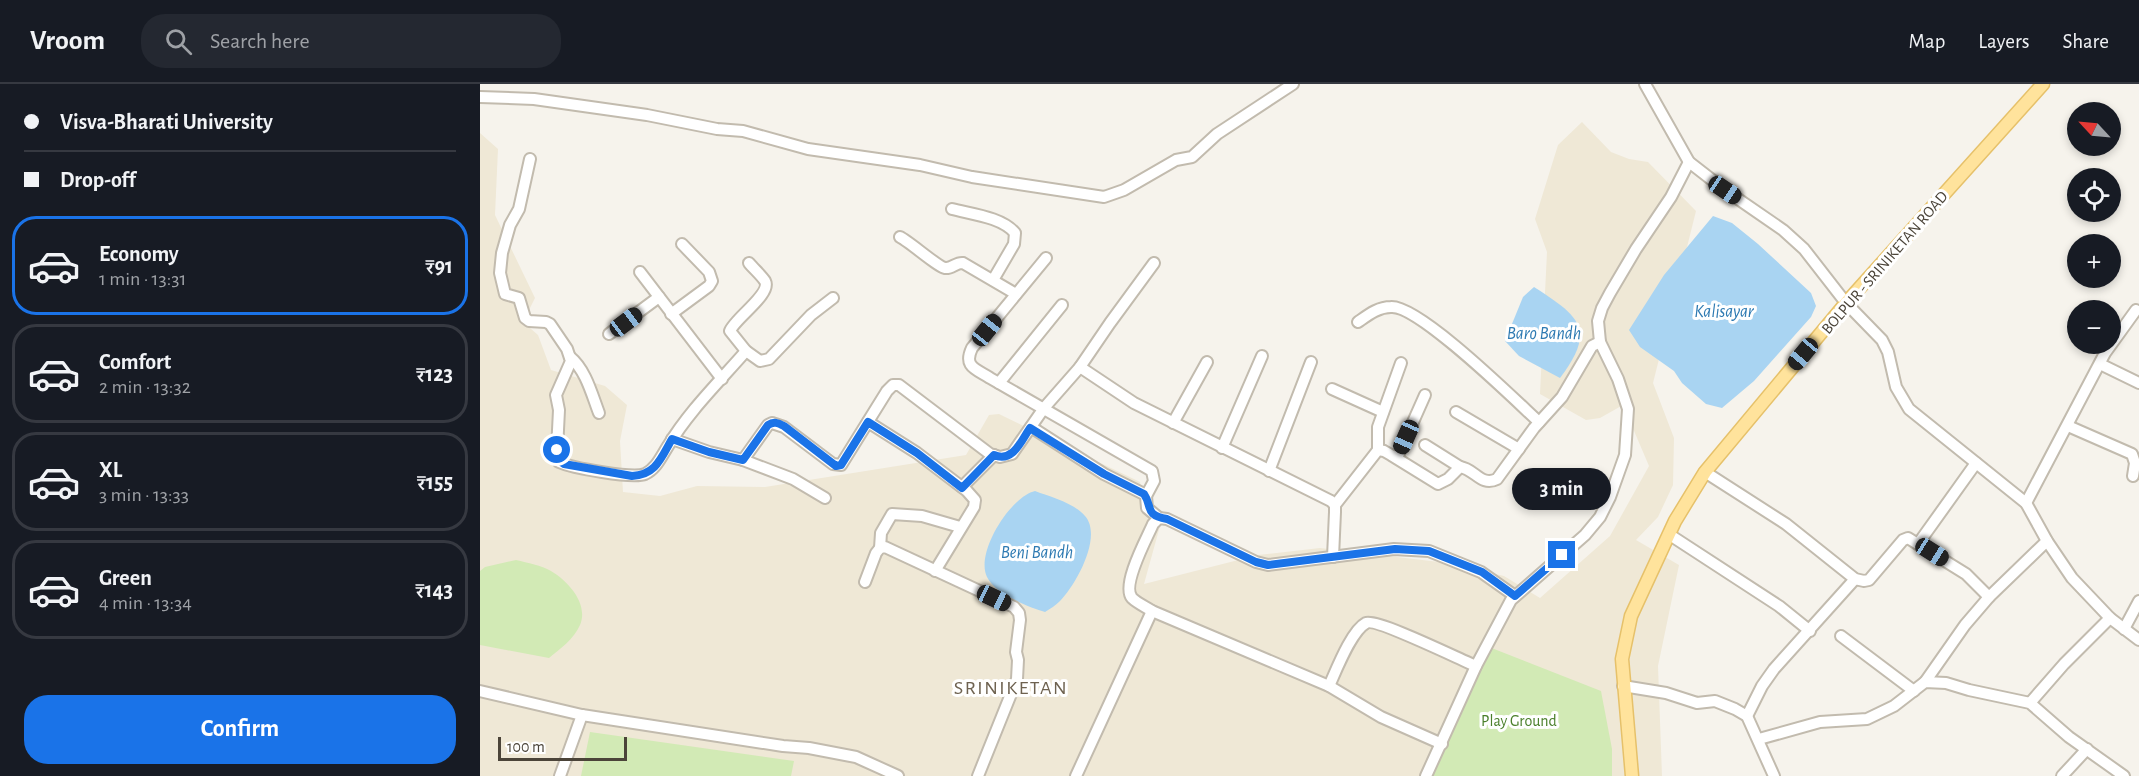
<!DOCTYPE html>
<html lang="en">
<head>
<meta charset="utf-8">
<style>
  body { margin:0; font-family:"Alegreya Sans",sans-serif; background:#242831; color:#f1f3f6; height:100vh; display:flex; flex-direction:column; font-size:22px; white-space:nowrap }
  * { box-sizing:border-box; margin:0 }
  p { font-size:20px; color:#9ea1a6 }
  .icon { flex:none; width:33px; height:33px; fill:none; stroke:currentColor; stroke-width:2; stroke-linecap:round; stroke-linejoin:round }
  .map { position:relative; flex:1; overflow:hidden }
  .drawer { display:flex; flex-direction:column; background:#171b24; width:480px }
  .drawer>* { flex:none }
  .top-card { display:grid; align-content:center; height:132px; padding:0 24px; background:#171b24 }
  .needle { width:39px; rotate:296deg }
  .fabs { position:absolute; left:1587px; top:18px; display:grid; gap:12px }
  .fabs a { display:grid; place-items:center; width:54px; height:54px; border-radius:50%; background:#171b24; box-shadow:0 3px 9px #0003; font-size:30px }
  .scale { position:absolute; left:18px; bottom:15px; width:129px; box-sizing:border-box; padding-left:6px; border:3px solid #4b4439; border-top:0; font-size:16px; line-height:21px; white-space:nowrap; color:#4b4439; -webkit-text-stroke:4px #fff; paint-order:stroke }
  .end { position:absolute; width:27px; height:27px; margin:-14px; border:8px solid #1a73e8; background:#fff; box-shadow:0 0 0 3px #fff }
  .from { border-radius:50% }
  .bubble { position:absolute; height:42px; border-radius:21px; background:#171b24; box-shadow:0 3px 9px #0003; font-size:20px; font-weight:600; line-height:42px; text-align:center }
  .car { position:absolute; width:18px; height:36px; margin:-18px -9px; border-radius:8px; box-shadow:0 0 4px 2px #0007; background:linear-gradient(#222 24%,#8ab4d8 0 40%,#222 0 76%,#8ab4d8 0 86%,#222 0) }
  .top-card b { display:flex; align-items:center; gap:21px; height:57px; font-size:22px }
  .top-card b+b { border-top:2px solid #363941 }
  .top-card i { width:15px; height:15px; background:#f1f3f6 }
  ul { padding:0; list-style:none }
  li { display:flex; align-items:center; gap:18px; height:99px; margin:0 12px 9px; padding:0 12px; border:3px solid #363941; border-radius:24px }
  li div { flex:1 }
  li b { display:block; font-size:22px }
  li em { font-style:normal; font-weight:600 }
  li.active { border-color:#1a73e8 }
  li>.icon { width:54px; height:54px; stroke-width:1.5 }
  .action { display:flex; gap:12px; margin-top:auto; padding:12px 24px }
  .action a { flex:1; height:69px; border-radius:24px; background:#1a73e8; color:#fff; font-size:24px; font-weight:600; line-height:69px; text-align:center }
  header { display:flex; align-items:center; gap:36px; box-sizing:border-box; height:84px; padding:0 30px; background:#171b24; border-bottom:2px solid #363941 }
  header strong { font-size:28px }
  nav { display:flex; gap:33px; margin-inline-start:auto; font-size:21px }
  .search { width:420px; height:54px; background:#242831; display:flex; align-items:center; gap:15px; box-sizing:border-box; padding:0 21px; border-radius:24px; color:#9ea1a6; font-size:22px }
  main { display:flex; flex:1; min-height:0 }
  .map>svg:first-child { display:block }
  .education { fill:#efe8d6 }
  .green { fill:#d2eab5 }
  .water { fill:#a9d4f2 }
  .lines { fill:none; stroke-linecap:round; stroke-linejoin:round }
  .minor-casing { stroke:#c2bbae; stroke-width:14 }
  .major-casing { stroke:#e6c16a; stroke-width:15 }
  .minor { stroke:#fff; stroke-width:10 }
  .major { stroke:#ffe39c; stroke-width:12 }
  .route { stroke:#1a73e8; stroke-width:8 }
  .labels { text-anchor:middle; stroke-width:6; stroke-linejoin:round; paint-order:stroke }
  .street-label { font-size:16px; fill:#4b4439; stroke:#fff }
  .park-label { font-size:16px; fill:#4a7f2a; stroke:#fff }
  .water-label { font-size:18px; font-style:italic; fill:#2e7ab2; stroke:#fff }
  .quarter-label { font-size:20px; letter-spacing:1.5px; fill:#6e6250; stroke:#fff }
</style>
</head>
<body>
<header>
<strong>Vroom</strong>
<div class="search"><svg class="icon" aria-label="search" viewBox="0 0 24 24"><circle cx="10" cy="10" r="6"/><path d="M15 15l6 6"/></svg>Search here</div>
<nav><a>Map</a><a>Layers</a><a>Share</a></nav>
</header>
<main>
<section class="drawer">
<div class="top-card">
<b><i class="from"></i>Visva-Bharati University</b>
<b><i></i>Drop-off</b>
</div>
<ul>
<li class="active"><svg class="icon" aria-label="car" viewBox="0 0 24 24"><path d="M5 17H2v-5l4-1 3-4h7l3 4 3 1v5h-3M9 17h6M6 11h13"/><circle cx="7" cy="17" r="2"/><circle cx="17" cy="17" r="2"/></svg><div><b>Economy</b><p>1 min · 13:31</p></div><em>₹91</em></li>
<li><svg class="icon" aria-label="car" viewBox="0 0 24 24"><path d="M5 17H2v-5l4-1 3-4h7l3 4 3 1v5h-3M9 17h6M6 11h13"/><circle cx="7" cy="17" r="2"/><circle cx="17" cy="17" r="2"/></svg><div><b>Comfort</b><p>2 min · 13:32</p></div><em>₹123</em></li>
<li><svg class="icon" aria-label="car" viewBox="0 0 24 24"><path d="M5 17H2v-5l4-1 3-4h7l3 4 3 1v5h-3M9 17h6M6 11h13"/><circle cx="7" cy="17" r="2"/><circle cx="17" cy="17" r="2"/></svg><div><b>XL</b><p>3 min · 13:33</p></div><em>₹155</em></li>
<li><svg class="icon" aria-label="car" viewBox="0 0 24 24"><path d="M5 17H2v-5l4-1 3-4h7l3 4 3 1v5h-3M9 17h6M6 11h13"/><circle cx="7" cy="17" r="2"/><circle cx="17" cy="17" r="2"/></svg><div><b>Green</b><p>4 min · 13:34</p></div><em>₹143</em></li>
</ul>
<div class="action"><a>Confirm</a></div>
</section>
<div class="map">
<svg width="1659" height="692" viewBox="0 0 1659 692">
  <rect width="100%" height="100%" fill="#f6f3ec"/>
  <polygon class="education" points="1102,38 1131,68 1149,75 1168,78 1216,127 1173,299 1194,354 1193,401 1178,433 1156,456 1199,481 1178,582 1182,692 0,692 0,49 18,65 15,131 55,214 43,238 58,251 71,286 125,302 147,321 140,357 143,408 180,412 217,402 285,403 486,371 509,331 519,330 660,398 665,428 680,442 664,500 778,471 840,464 968,479 1024,492 1060,514 1130,452 1169,382 1143,321 1120,334 1106,336 1060,310 1067,168 1055,135 1078,61"/>
  <g class="green">
    <path d="M 36,476 C 48,479 61,481 71,487 C 88,497 109,520 100,541 C 94,555 80,565 69,574 L 0,561 L 0,487 L 5,483 Z"/>
    <polygon points="1009,563 1121,607 1132,665 1132,692 952,692"/>
    <polygon points="110,648 314,677 311,692 101,692"/>
  </g>
  <g class="water">
    <polygon points="1233,132 1252,139 1278,160 1331,209 1336,222 1331,233 1274,297 1242,324 1226,320 1202,299 1194,287 1160,263 1149,246 1184,191"/>
    <path d="M 1054,203 C 1099,232 1117,245 1080,294 L 1039,272 L 1025,257 L 1043,213 Z"/>
    <path d="M 555,407 C 571,413 594,419 605,432 C 623,452 596,501 580,517 C 576,521 570,525 565,528 C 548,523 515,510 507,493 C 495,469 530,413 555,407 Z"/>
  </g>
  <g class="lines">
    <defs>
      <g id="minor">
        <polyline points="1165,0 1209,78 1245,106 1303,146 1324,165 1366,219 1402,256 1408,268 1416,303 1429,325 1546,419 1567,457 1592,494 1630,534 1659,556"/>
        <polyline points="0,13 54,15 167,31 237,45 263,47 328,65 440,81 492,93 624,113 644,106 696,76 712,73 737,50 813,0"/>
        <path d="M 50,75 L 39,125 L 30,141 L 22,169 L 20,189 L 25,210 L 39,214 L 45,234 L 49,237 L 66,238 L 70,240 L 87,265 L 91,277 L 76,311 L 79,326 L 77,366 L 79,378 C 92,384 153,395 165,390 C 176,385 181,373 188,362 C 209,327 239,298 266,267"/>
        <path d="M 472,125 C 491,130 522,133 535,149 L 534,160 L 513,196"/>
        <path d="M 420,153 C 430,158 458,183 465,184 C 472,185 476,178 483,179 L 536,210"/>
        <path d="M 566,174 L 492,264 C 483,283 496,285 510,294 L 672,387 L 674,397 L 666,412"/>
        <path d="M 269,179 C 274,185 281,191 285,197 C 292,210 255,234 250,247 L 266,267 L 280,277 L 289,275 L 331,231 L 353,214"/>
        <polyline points="160,188 242,295"/>
        <polyline points="191,230 229,202 232,197 229,188 202,160"/>
        <path d="M 878,238 C 888,231 898,223 911,223 C 939,221 1035,316 1059,338"/>
        <polyline points="129,250 179,213"/>
        <path d="M 90,273 C 106,286 112,311 119,329"/>
        <polyline points="1620,280 1659,299"/>
        <polyline points="600,283 654,319 851,417 855,421 855,428 853,473"/>
        <polyline points="519,299 582,221"/>
        <polyline points="852,305 903,328"/>
        <polyline points="976,328 1039,365"/>
        <polyline points="388,338 437,369 487,407 495,416 494,423 455,487"/>
        <polyline points="693,339 727,278"/>
        <polyline points="1588,342 1652,370 1655,379 1653,392"/>
        <polyline points="551,343 624,390 664,410 666,412 667,424 679,434"/>
        <polyline points="192,355 229,368 263,376 313,395 345,414"/>
        <polyline points="945,361 980,383"/>
        <polyline points="742,364 782,272"/>
        <polyline points="898,366 898,343 921,279"/>
        <polyline points="917,374 945,311"/>
        <polyline points="263,376 288,341 292,339 304,343 353,380 361,381 407,307 413,301 419,301 510,370 520,373 532,370 564,324 600,283 630,239 674,179"/>
        <polyline points="789,387 831,278"/>
        <polyline points="1225,388 1306,440 1375,495 1384,497 1389,496 1423,456 1428,454 1486,490 1509,513"/>
        <polyline points="482,403 514,371"/>
        <polyline points="1546,419 1625,269 1656,226"/>
        <path d="M 855,421 L 898,366 L 904,367 L 911,371 L 958,400 L 968,395 L 980,383 C 995,385 1001,403 1017,395 L 1054,344 L 1082,313 L 1112,262 L 1120,258"/>
        <polyline points="1190,451 1299,522 1330,547"/>
        <polyline points="1438,460 1496,379"/>
        <polyline points="400,464 401,449 412,430 442,432 480,443"/>
        <polyline points="385,498 396,469 400,464 405,463 534,523 539,529 540,536 536,568 538,576 537,595 498,692"/>
        <polyline points="1644,545 1659,517"/>
        <polyline points="1361,552 1434,607"/>
        <polyline points="1445,598 1485,541 1509,513 1567,457"/>
        <path d="M 849,602 C 856,587 871,547 886,539 C 896,534 981,576 996,582"/>
        <polyline points="1143,602 1186,609 1217,619 1235,617 1255,625 1267,632 1294,692"/>
        <polyline points="0,607 102,631 303,662 329,664 376,673 418,692"/>
        <polyline points="1550,619 1584,580 1630,534"/>
        <polyline points="1267,632 1282,602 1294,585 1375,495"/>
        <polyline points="1279,655 1340,638 1387,635 1414,622 1445,598 1466,599 1489,606 1550,619 1589,653 1644,692"/>
        <path d="M 962,660 L 901,633 L 849,602 L 672,527 C 666,523 657,519 652,514 C 641,501 667,454 673,440 L 679,434 L 687,435 L 776,478 L 788,481 L 914,465 L 949,467 L 1001,488 L 1035,512"/>
        <polyline points="80,692 102,631"/>
        <polyline points="596,692 672,527"/>
        <polyline points="946,692 996,582 1031,516 1105,451 1120,433 1130,413 1145,371 1148,325 1138,295 1120,258 1118,237 1122,224 1130,209 1156,165 1191,113 1209,78"/>
        <polyline points="1582,692 1607,665"/>
      </g>
      <polyline id="major" points="1152,692 1142,575 1151,532 1195,437 1225,388 1366,219 1563,0"/>
    </defs>
    <use href="#minor" class="minor-casing"/>
    <use href="#major" class="major-casing"/>
    <use href="#minor" class="minor"/>
    <use href="#major" class="major"/>
  </g>
  <g class="lines">
    <path class="route" d="M 77,366 L 77,375 L 84,380 L 152,392 C 176,391 181,374 192,355 L 229,368 L 263,376 L 288,341 C 294,337 298,339 304,342 L 356,382 L 361,381 L 388,338 L 437,369 L 482,404 L 514,371 C 533,379 541,357 550,344 L 624,390 L 664,410 C 673,423 664,431 687,435 L 776,478 L 788,481 L 915,465 L 949,467 L 1002,488 L 1035,512 L 1082,471"/>
  </g>
  <g class="labels">
    <g class="street-label">
      <text transform="translate(1404 178) rotate(-49)" y="6">BOLPUR - SRINIKETAN ROAD</text>
    </g>
    <g class="park-label">
      <text x="1039" y="642">Play Ground</text>
    </g>
    <g class="water-label">
      <text x="1244" y="233">Kalisayar</text>
      <text x="1064" y="255">Baro Bandh</text>
      <text x="557" y="474">Beni Bandh</text>
    </g>
    <g class="quarter-label">
      <text x="531" y="610">SRINIKETAN</text>
    </g>
  </g>
</svg>
<div class="fabs">
<a><svg class="needle" viewBox="-14 -14 28 28"><path d="M0-13l5 13h-10z" fill="#e53935"/><path d="M0 13l5-13h-10z" fill="#9ea1a6"/></svg></a>
<a><svg class="icon" aria-label="locate" viewBox="0 0 24 24"><circle cx="12" cy="12" r="6"/><path d="M12 2v4M12 18v4M2 12h4M18 12h4"/></svg></a>
<a>+</a>
<a>−</a>
</div>
<div class="scale">100 m</div>
<i class="end from" style="left:77px;top:366px"></i>
<i class="end" style="left:1082px;top:471px"></i>
<div class="bubble" style="left:1032px;top:384px;width:99px">3 min</div>
<i class="car" style="left:1245px;top:106px;rotate:124deg"></i>
<i class="car" style="left:146px;top:238px;rotate:53deg"></i>
<i class="car" style="left:507px;top:246px;rotate:39deg"></i>
<i class="car" style="left:1323px;top:270px;rotate:220deg"></i>
<i class="car" style="left:926px;top:353px;rotate:204deg"></i>
<i class="car" style="left:1452px;top:468px;rotate:122deg"></i>
<i class="car" style="left:514px;top:514px;rotate:115deg"></i>
</div>
</main>
</body>
</html>
